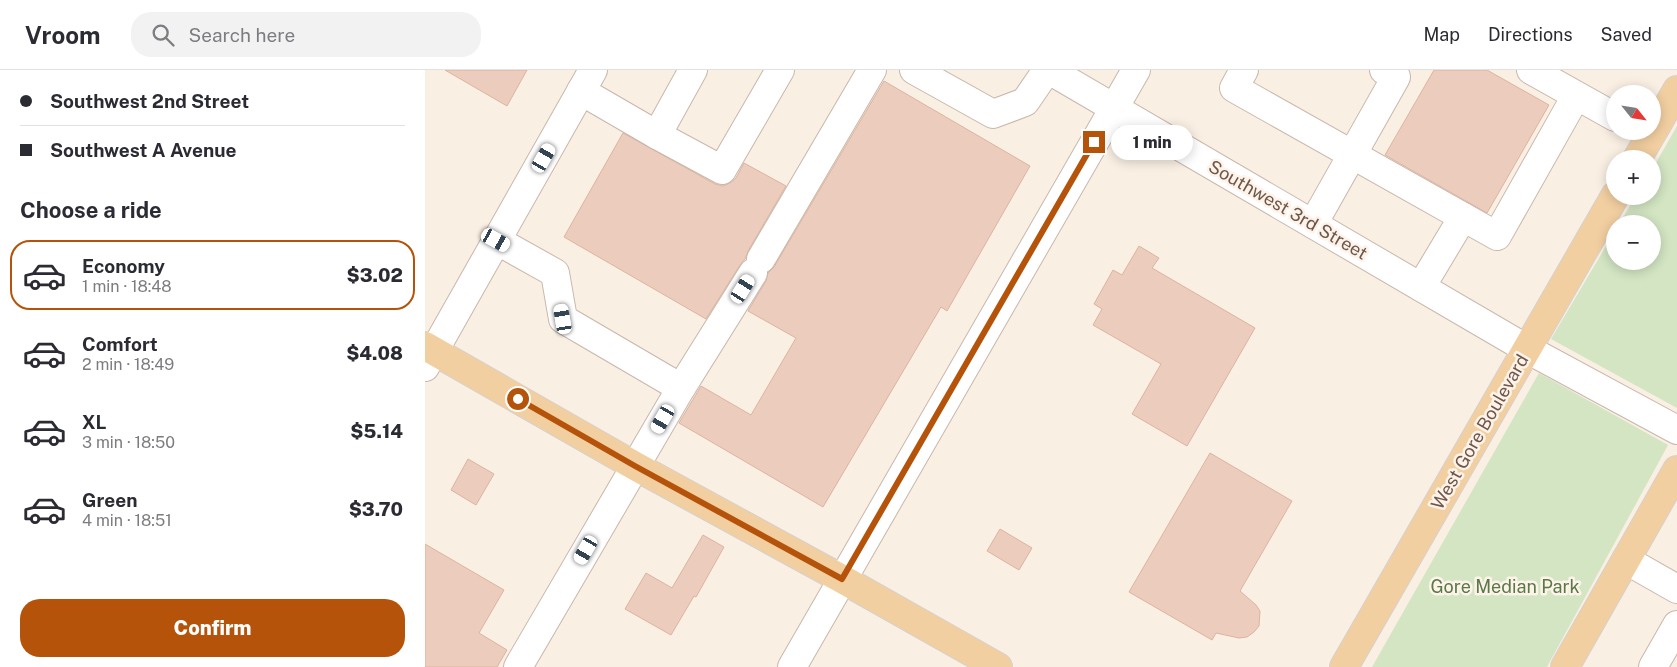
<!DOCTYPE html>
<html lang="en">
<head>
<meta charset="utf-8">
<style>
  body { margin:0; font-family:"Public Sans",sans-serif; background:#f2f2f3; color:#2b2b33; height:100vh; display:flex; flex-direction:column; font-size:19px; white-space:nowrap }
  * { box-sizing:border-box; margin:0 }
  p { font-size:16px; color:#7c7c81 }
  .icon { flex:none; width:28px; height:28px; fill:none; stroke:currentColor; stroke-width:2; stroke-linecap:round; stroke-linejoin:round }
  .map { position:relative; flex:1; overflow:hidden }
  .sheet { display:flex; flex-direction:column; background:#fff; width:425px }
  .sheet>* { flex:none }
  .banner { display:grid; align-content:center; height:110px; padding:0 20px; background:#fff }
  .needle { width:32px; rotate:120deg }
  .buttons { position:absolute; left:1181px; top:15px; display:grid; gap:10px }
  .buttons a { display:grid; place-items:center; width:55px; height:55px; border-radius:50%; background:#fff; box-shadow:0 2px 12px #0003; font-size:25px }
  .end { position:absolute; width:22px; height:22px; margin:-11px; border:6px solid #b45309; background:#fff; box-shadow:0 0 0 2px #fff }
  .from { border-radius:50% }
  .bubble { position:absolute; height:35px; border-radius:18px; background:#fff; box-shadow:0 2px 12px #0003; font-size:16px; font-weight:800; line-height:35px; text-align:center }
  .car { position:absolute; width:15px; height:30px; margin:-15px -8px; border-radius:6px; box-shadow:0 0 4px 1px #0007; background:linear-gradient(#fff 24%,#345 0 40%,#fff 0 76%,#345 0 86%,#fff 0) }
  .banner b { display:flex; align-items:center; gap:18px; height:48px; font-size:19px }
  .banner b+b { border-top:1px solid #e1e1e2 }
  .banner i { width:12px; height:12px; background:#2b2b33 }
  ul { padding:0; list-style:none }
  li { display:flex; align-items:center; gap:15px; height:70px; margin:0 10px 8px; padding:0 10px; border:2px solid transparent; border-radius:20px }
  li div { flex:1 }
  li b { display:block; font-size:19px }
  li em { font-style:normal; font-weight:800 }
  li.current { border-color:#b45309 }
  li>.icon { width:45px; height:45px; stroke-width:1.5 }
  h2 { padding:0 20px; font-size:22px; line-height:60px }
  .action { display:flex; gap:10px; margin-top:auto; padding:10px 20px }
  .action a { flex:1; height:58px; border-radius:20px; background:#b45309; color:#fff; font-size:20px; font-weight:800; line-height:58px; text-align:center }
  header { display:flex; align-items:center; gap:30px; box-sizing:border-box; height:70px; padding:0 25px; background:#fff; border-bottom:1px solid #e1e1e2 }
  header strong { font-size:24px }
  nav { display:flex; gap:28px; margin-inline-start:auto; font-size:18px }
  .search { width:350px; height:45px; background:#f2f2f3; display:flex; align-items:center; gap:12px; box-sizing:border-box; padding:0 18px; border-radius:20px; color:#7c7c81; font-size:19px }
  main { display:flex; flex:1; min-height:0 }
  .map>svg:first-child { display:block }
  .green { fill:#d3e5c3 }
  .building { fill:#eccdbd; stroke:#ddb39f }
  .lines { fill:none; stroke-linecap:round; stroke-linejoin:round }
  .minor-casing { stroke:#c9b7ab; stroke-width:30 }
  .major-casing { stroke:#d6d0cd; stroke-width:30 }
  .minor { stroke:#fff; stroke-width:28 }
  .major { stroke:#f2cfa1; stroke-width:28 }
  .route { stroke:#b45309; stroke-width:6 }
  .labels { text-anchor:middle; stroke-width:5; stroke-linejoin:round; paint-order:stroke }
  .street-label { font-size:18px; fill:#6e564c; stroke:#fdf3e8 }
  .park-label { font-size:18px; fill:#597948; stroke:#fdf3e8 }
</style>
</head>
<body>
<header>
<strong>Vroom</strong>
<div class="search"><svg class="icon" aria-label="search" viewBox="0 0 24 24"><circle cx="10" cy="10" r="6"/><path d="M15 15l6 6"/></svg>Search here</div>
<nav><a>Map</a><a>Directions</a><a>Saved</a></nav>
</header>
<main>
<section class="sheet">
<div class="banner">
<b><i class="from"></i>Southwest 2nd Street</b>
<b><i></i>Southwest A Avenue</b>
</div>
<h2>Choose a ride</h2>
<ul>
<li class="current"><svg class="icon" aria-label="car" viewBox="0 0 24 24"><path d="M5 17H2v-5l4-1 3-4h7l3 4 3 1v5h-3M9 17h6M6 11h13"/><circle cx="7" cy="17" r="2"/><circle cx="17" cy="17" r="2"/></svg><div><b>Economy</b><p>1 min · 18:48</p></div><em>$3.02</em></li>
<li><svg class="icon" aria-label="car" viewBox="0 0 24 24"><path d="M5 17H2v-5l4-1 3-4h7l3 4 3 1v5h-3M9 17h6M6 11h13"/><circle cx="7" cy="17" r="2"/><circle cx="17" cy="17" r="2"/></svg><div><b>Comfort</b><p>2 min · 18:49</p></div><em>$4.08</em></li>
<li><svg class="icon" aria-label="car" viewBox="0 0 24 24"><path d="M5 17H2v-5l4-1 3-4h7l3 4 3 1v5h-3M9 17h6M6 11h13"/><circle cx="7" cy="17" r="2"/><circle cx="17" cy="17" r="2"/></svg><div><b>XL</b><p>3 min · 18:50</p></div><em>$5.14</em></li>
<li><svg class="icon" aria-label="car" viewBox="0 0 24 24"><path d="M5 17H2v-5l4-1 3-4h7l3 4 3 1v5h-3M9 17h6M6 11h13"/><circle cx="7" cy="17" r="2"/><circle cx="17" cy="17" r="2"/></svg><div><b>Green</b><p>4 min · 18:51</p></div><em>$3.70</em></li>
</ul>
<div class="action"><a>Confirm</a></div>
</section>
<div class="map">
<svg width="1252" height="597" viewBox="0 0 1252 597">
  <rect width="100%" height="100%" fill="#f9efe3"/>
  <g class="green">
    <polygon points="1252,56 1252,338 1126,269 1190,161 1190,191 1228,191 1228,154 1194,154 1211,126 1228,126 1228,98"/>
    <polygon points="1114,303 1243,375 1122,597 947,597"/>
  </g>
  <g class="building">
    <polygon points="20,0 102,0 82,36"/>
    <polygon points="1009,0 1062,0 1124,35 1062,143 960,85"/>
    <polygon points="459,11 605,96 522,241 516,237 398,437 254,353 276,316 326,345 371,268 323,241 341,211 343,203 349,197"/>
    <polygon points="198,63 290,114 298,116 305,113 311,108 319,93 361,116 323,181 320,189 315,195 281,249 139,167"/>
    <polygon points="714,176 734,188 727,198 830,258 762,376 707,344 736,294 668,255 677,239 669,234 688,200 697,205"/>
    <polygon points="785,383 867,431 815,521 831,535 835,541 834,556 829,562 822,567 814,568 791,563 787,570 704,522"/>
    <polygon points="43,389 69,404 51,435 26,420"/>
    <polygon points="575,459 607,478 594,500 562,481"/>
    <polygon points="278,465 299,477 271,527 269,526 246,565 200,539 221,503 247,518"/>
    <polygon points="0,474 79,520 54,563 82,580 72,597 0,597"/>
  </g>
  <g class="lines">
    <defs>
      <g id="minor">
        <polyline points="489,0 568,44 600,32 622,0"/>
        <polyline points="624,0 1102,279 1252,360"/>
        <polyline points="819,0 809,18 1072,166 1151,26"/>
        <polyline points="1106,0 1190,47"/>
        <polyline points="156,21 232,65 268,0"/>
        <polyline points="232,65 297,100 355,0"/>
        <polyline points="888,154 971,7 959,0"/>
        <polyline points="71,170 130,203 138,249 256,318"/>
        <polyline points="336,189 447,0"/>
        <polyline points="996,217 1038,147"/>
        <polyline points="0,297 168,0"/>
        <polyline points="1201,490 1252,519"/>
        <polyline points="93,597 256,318 328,203"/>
        <polyline points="367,597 711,0"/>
        <polyline points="1228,597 1252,555"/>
      </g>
      <g id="major">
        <polyline points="1212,89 1252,20"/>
        <polyline points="0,276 210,396 417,509 573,597"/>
        <polyline points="919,597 1190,126"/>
        <polyline points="1140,597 1252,400"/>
      </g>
    </defs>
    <use href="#minor" class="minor-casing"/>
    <use href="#major" class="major-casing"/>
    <use href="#minor" class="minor"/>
    <use href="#major" class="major"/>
  </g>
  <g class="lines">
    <polyline class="route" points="93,329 210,396 417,509 669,72"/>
  </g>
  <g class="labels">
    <g class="street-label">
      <text transform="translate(863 140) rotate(30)" y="6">Southwest 3rd Street</text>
      <text transform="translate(1055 362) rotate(-60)" y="6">West Gore Boulevard</text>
    </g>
    <g class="park-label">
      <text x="1080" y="523">Gore Median Park</text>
    </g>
  </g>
</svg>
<div class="buttons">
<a><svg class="needle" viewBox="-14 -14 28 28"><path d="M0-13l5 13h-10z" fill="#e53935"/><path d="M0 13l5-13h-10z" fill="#7c7c81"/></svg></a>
<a>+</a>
<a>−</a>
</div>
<i class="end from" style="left:93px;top:329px"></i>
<i class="end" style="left:669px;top:72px"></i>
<div class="bubble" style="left:686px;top:55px;width:82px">1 min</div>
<i class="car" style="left:119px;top:88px;rotate:30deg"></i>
<i class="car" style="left:71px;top:170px;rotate:119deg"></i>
<i class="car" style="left:318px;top:219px;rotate:32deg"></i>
<i class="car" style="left:138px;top:249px;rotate:350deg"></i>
<i class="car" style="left:238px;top:349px;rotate:210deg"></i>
<i class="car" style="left:161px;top:480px;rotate:210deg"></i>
</div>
</main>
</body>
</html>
